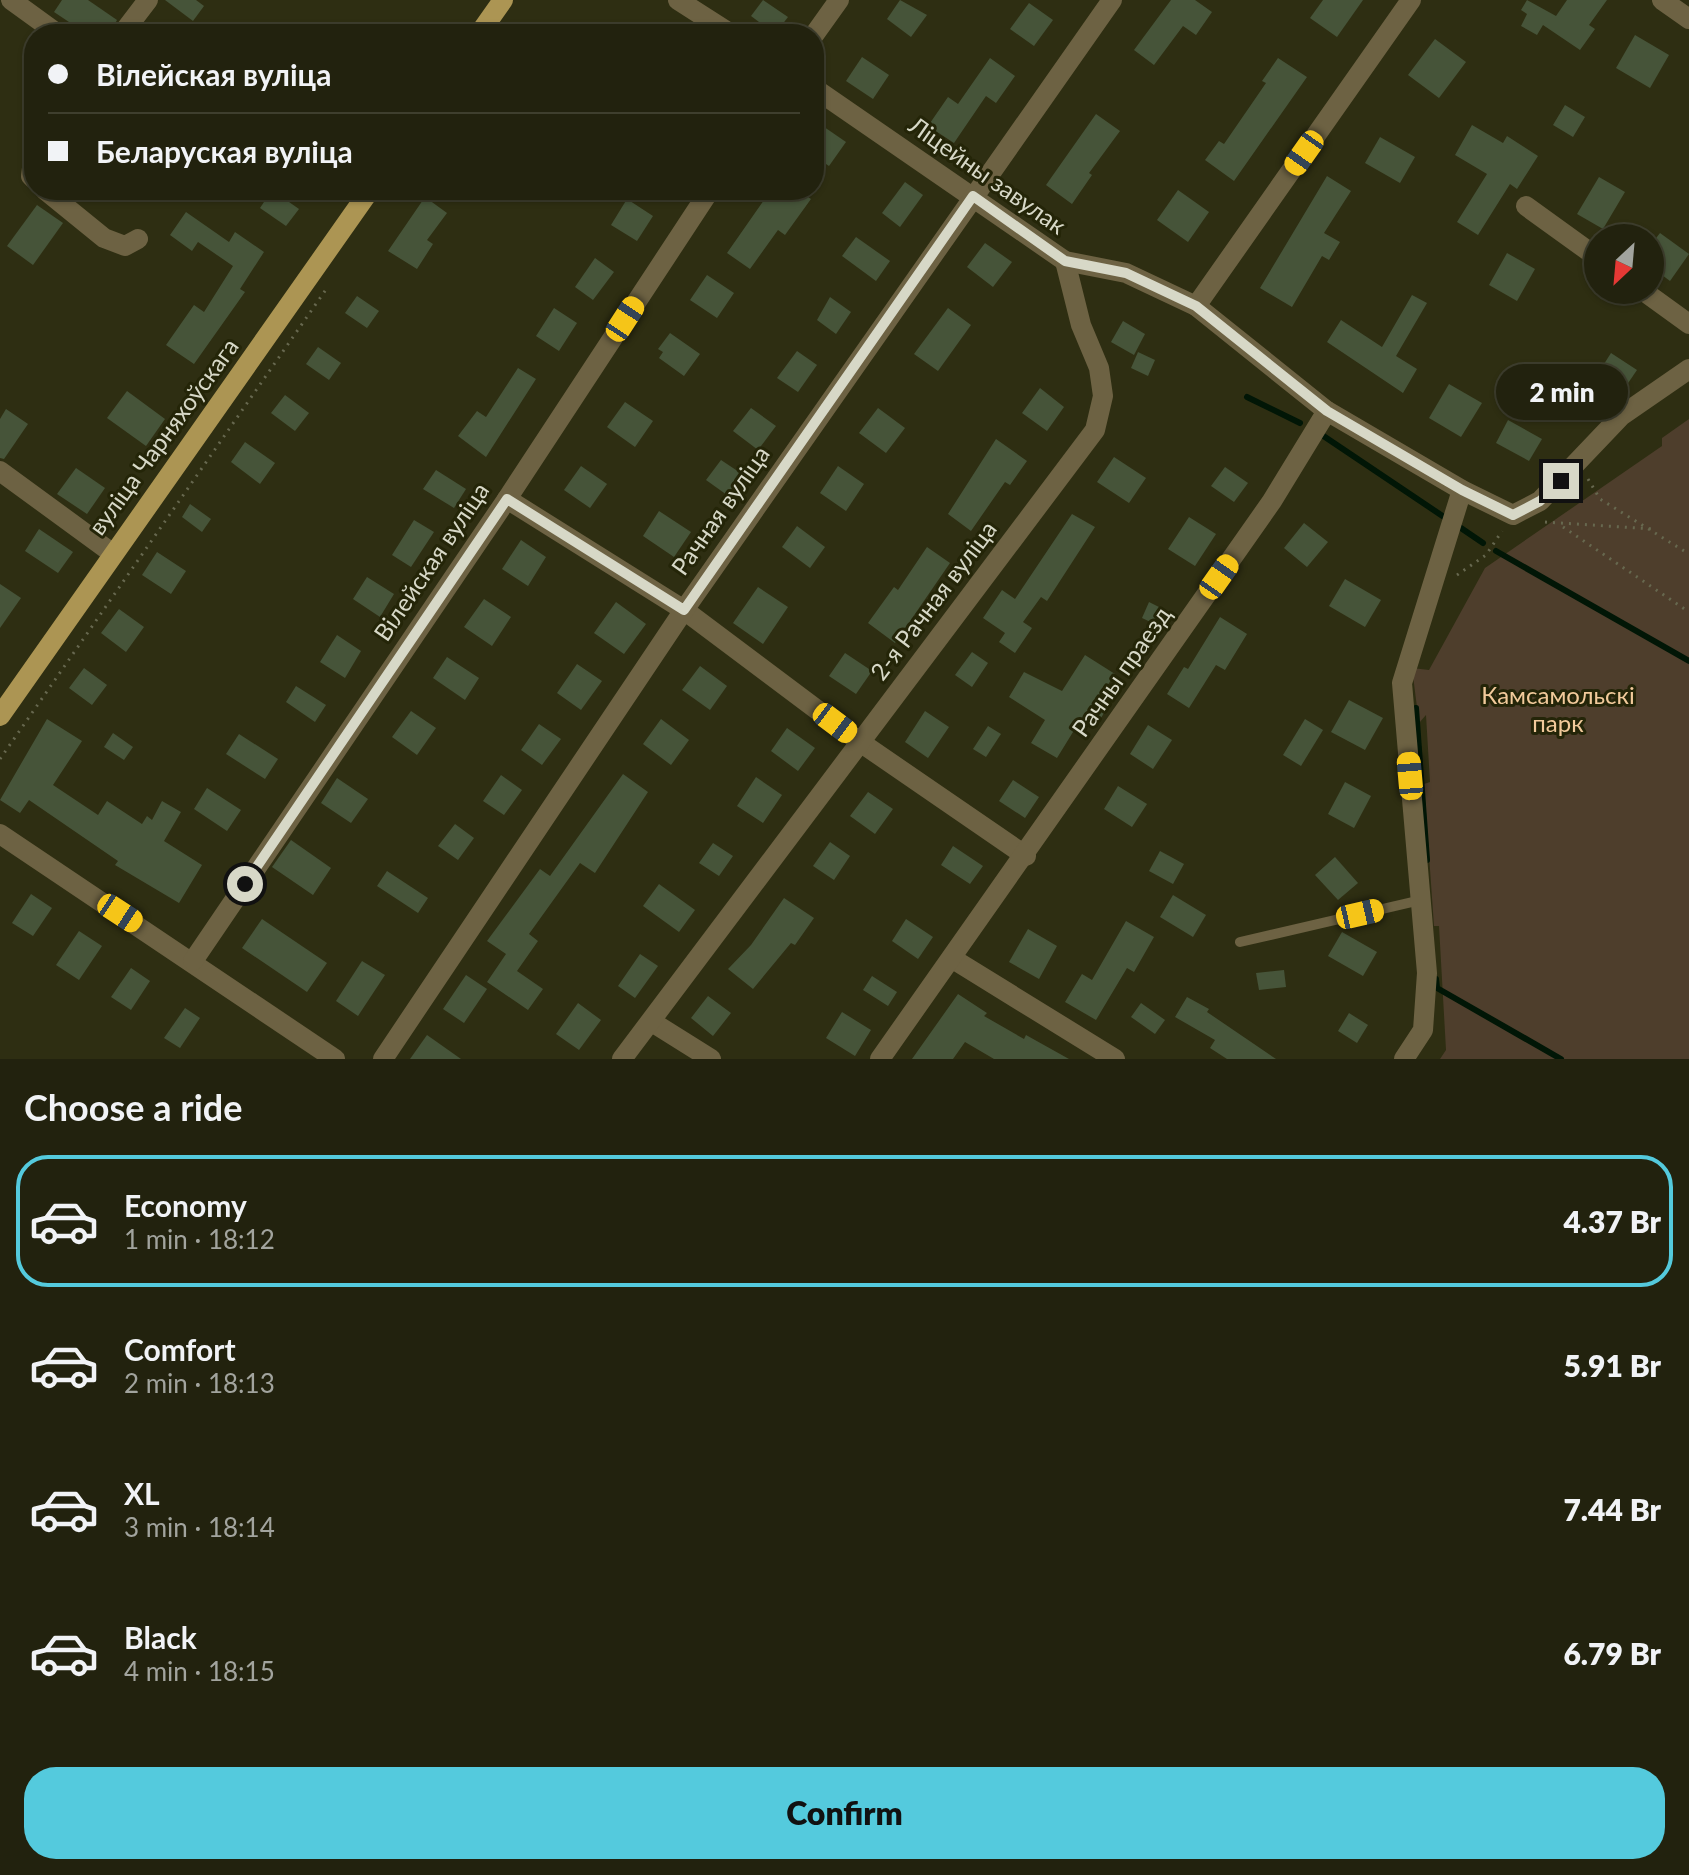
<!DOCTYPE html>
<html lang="en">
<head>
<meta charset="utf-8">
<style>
  body { margin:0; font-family:Lato,sans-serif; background:#2a2a17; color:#f1f3f6; height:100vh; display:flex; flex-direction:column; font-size:30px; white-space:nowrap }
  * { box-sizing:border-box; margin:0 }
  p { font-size:26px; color:#a2a49e }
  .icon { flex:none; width:44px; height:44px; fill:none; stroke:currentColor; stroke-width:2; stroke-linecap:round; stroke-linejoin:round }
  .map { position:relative; height:1059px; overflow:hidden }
  .sheet { display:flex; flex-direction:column; background:#22220e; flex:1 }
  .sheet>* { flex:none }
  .guide { position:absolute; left:24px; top:24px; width:800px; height:176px; border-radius:32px; box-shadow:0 2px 6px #0004,0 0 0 2px #3f3f2e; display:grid; align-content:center; height:176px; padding:0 24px; background:#22220e }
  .needle { width:52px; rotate:206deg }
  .fabs { position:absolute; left:1584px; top:224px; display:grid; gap:16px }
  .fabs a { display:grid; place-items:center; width:80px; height:80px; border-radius:50%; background:#22220e; box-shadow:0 2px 6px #0004,0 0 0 2px #3f3f2e; font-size:40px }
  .end { position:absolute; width:36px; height:36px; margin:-18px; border:10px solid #d7d8c7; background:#111; box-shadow:0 0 0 4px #111 }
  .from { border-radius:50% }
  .bubble { position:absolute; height:56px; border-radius:28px; background:#22220e; box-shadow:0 2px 6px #0004,0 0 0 2px #3f3f2e; font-size:26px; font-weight:800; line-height:56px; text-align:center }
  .car { position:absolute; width:24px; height:48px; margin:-24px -12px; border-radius:10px; box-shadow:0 0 6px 2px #0007; background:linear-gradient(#f5c518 24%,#345 0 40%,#f5c518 0 76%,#345 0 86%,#f5c518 0) }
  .guide b { display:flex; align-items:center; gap:28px; height:76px; font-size:30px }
  .guide b+b { border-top:2px solid #3f3f2e }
  .guide i { width:20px; height:20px; background:#f1f3f6 }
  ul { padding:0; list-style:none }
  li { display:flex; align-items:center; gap:24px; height:132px; margin:0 16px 12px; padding:0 8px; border:4px solid transparent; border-radius:32px }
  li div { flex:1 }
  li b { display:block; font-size:30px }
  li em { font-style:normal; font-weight:800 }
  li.on { border-color:#54cadd }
  li>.icon { width:72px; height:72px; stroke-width:1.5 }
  h2 { padding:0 24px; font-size:36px; line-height:96px }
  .cta { display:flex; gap:16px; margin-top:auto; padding:16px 24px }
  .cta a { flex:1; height:92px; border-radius:32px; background:#54cadd; color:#111; font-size:32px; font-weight:800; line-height:92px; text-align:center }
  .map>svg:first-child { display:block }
  .green { fill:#4e3e2c }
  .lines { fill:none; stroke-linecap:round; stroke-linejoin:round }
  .stream { stroke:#011606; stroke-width:6 }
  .building { fill:#465439 }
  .path { stroke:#67684f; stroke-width:3; stroke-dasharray:2 6; stroke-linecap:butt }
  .lane { stroke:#6d6243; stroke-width:10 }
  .street { stroke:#6d6243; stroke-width:20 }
  .primary { stroke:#ac9553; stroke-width:20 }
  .route { stroke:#d7d8c7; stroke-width:10 }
  .labels { text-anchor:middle; stroke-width:6; stroke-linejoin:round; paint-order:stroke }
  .street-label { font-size:24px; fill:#d7d8c7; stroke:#242508 }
  .park-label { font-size:24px; fill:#f2ca9b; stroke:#242508 }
</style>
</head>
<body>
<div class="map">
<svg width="1689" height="1059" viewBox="0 0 1689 1059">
  <rect width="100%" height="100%" fill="#2e2e12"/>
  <polygon class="green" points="1689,419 1689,1059 1440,1059 1446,1050 1439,926 1434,926 1424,784 1430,782 1426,715 1419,723 1412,668 1429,670 1485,568 1662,446 1662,438"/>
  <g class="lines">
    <g class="stream">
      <polyline points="1247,397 1300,423"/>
      <polyline points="1319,433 1447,519"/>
      <polyline points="1458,526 1483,543"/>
      <polyline points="1496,551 1689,661"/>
      <polyline points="1416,708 1427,860"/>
      <polyline points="1436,979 1437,988 1561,1059"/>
    </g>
  </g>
  <g class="building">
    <polygon points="62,0 88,0 117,20 109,34 87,34 54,12"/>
    <polygon points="165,0 196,0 204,6 193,21"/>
    <polygon points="763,0 788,17 775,34 751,16"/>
    <polygon points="900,0 927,15 911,37 887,19"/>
    <polygon points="1171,0 1195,0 1212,12 1196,35 1183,26 1154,65 1134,50"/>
    <polygon points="1323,0 1363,0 1337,37 1310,18"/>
    <polygon points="1527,0 1556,16 1567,0 1607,0 1589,25 1595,29 1580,50 1543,25 1537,35 1521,26 1527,14 1521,10"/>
    <polygon points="1029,3 1053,20 1034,46 1010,29"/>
    <polygon points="1635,35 1669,55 1650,88 1616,68"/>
    <polygon points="1435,39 1466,62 1439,98 1408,75"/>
    <polygon points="862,57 889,75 873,99 846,81"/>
    <polygon points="990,58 1015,76 996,103 986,96 954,143 928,126 948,97 958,104"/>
    <polygon points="1278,58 1307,77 1234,181 1205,160 1219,141 1224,144 1266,83 1262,81"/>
    <polygon points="1565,105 1585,117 1573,137 1553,125"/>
    <polygon points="1096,114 1120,131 1089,173 1092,175 1072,204 1046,185"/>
    <polygon points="814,120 846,142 829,166 814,156"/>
    <polygon points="1472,125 1503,143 1507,136 1538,156 1517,189 1510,184 1478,235 1457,222 1487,174 1455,155"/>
    <polygon points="1380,137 1415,157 1400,183 1365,163"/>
    <polygon points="1327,176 1351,191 1324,233 1340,242 1329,260 1322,256 1292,307 1260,288"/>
    <polygon points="1599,177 1625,192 1603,229 1577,214"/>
    <polygon points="905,182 923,195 900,227 882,213"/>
    <polygon points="272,190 299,209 286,226 260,208"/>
    <polygon points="771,190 798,190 811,199 785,235 778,230 750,269 727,253"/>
    <polygon points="1178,190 1209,212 1188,242 1157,220"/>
    <polygon points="425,197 447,213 427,240 433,244 417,269 388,251"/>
    <polygon points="627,199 653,216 637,241 611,225"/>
    <polygon points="37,205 63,223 33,265 7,246"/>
    <polygon points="186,212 229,242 235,232 264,252 240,289 245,292 194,364 166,345 194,305 204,312 233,266 198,242 192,251 170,235"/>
    <polygon points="1660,233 1689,254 1670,281 1650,266 1650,246"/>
    <polygon points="856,237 890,261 876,281 842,256"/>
    <polygon points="985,243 1012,262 993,287 967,267"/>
    <polygon points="1507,253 1535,269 1517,301 1489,285"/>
    <polygon points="595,258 614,272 593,300 575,287"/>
    <polygon points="707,275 734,293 717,318 690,300"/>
    <polygon points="1412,295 1427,303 1396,356 1417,369 1403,393 1327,342 1341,320 1382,347"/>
    <polygon points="357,296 379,311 367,328 345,313"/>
    <polygon points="830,297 851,312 836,334 817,320"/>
    <polygon points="554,308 577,323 559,351 536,336"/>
    <polygon points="948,308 971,325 938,371 914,354"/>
    <polygon points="1123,321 1145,334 1134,355 1111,342"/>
    <polygon points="670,333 700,354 684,376 659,358 663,352 658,349"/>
    <polygon points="318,347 341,363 329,380 306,364"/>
    <polygon points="797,351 817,365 798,392 777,378"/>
    <polygon points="1138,352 1155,360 1148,376 1131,368"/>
    <polygon points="1611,353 1637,370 1622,392 1597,375"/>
    <polygon points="518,368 536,379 486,457 458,436 477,411 486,417"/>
    <polygon points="1520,374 1536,383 1525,401 1510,392"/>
    <polygon points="1575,381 1596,393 1587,409 1566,396"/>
    <polygon points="1449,384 1482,403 1461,437 1429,418"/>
    <polygon points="1040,388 1064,407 1047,431 1022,413"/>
    <polygon points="127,391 165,419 146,446 107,418"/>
    <polygon points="285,395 309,413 295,431 271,413"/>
    <polygon points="625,402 653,421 635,447 607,427"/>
    <polygon points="751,408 776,426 758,450 733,431"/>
    <polygon points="878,408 905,428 886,453 859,433"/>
    <polygon points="6,409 28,424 4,459 0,458 0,419"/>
    <polygon points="1508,420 1542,439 1529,461 1496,443"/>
    <polygon points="996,439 1027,461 1010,485 1005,482 971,531 948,514"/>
    <polygon points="245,442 275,463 260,484 231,462"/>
    <polygon points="1114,457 1146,478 1129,503 1097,482"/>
    <polygon points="721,460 742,474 727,495 706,480"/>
    <polygon points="581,466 607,484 590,508 564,490"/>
    <polygon points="838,466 864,484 846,511 820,493"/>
    <polygon points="1225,467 1248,483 1234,502 1211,486"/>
    <polygon points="76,468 105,488 87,514 57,494"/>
    <polygon points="436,470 466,489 454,508 423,489"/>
    <polygon points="190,504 211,519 202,532 182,517"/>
    <polygon points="659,511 691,532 674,557 643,536"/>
    <polygon points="1072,514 1095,527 1047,601 1041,597 1023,622 1032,628 1015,653 999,642 1005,633 983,618 1002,590 1015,599"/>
    <polygon points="1189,517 1216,534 1195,566 1168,549"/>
    <polygon points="414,520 434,532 411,567 392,555"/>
    <polygon points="1304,523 1328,542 1307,567 1284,548"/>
    <polygon points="797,526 825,547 810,568 782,547"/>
    <polygon points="39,529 73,552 58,573 25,551"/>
    <polygon points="521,540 546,557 528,586 502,569"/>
    <polygon points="927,547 950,563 895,643 868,623 894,587 898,590"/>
    <polygon points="157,552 186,571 171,594 142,575"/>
    <polygon points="367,577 394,594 380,617 353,599"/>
    <polygon points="1345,579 1381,600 1365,627 1329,606"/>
    <polygon points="0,584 21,598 0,628"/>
    <polygon points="758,587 788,607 763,644 733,623"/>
    <polygon points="484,599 511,617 492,646 464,627"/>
    <polygon points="616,602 646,624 624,654 594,633"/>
    <polygon points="1149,602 1169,612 1161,627 1142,618"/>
    <polygon points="119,609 144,627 126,652 101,633"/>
    <polygon points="1220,617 1247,634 1225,670 1216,665 1189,708 1167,694 1184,667 1188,669"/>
    <polygon points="337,635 361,651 345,678 320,662"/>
    <polygon points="972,652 988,663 972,687 955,675"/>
    <polygon points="845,653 872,671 856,694 829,676"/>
    <polygon points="1085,655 1115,674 1094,706 1104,713 1095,728 1081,719 1057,758 1031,743 1045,720 1009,697 1024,672 1062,691"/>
    <polygon points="447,657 479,678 465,700 433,678"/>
    <polygon points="577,664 602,681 581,710 557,693"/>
    <polygon points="700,666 727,686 710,710 682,690"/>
    <polygon points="84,668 107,685 92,705 69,688"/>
    <polygon points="296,686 326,705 315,722 286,702"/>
    <polygon points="1349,700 1383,718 1365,750 1331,732"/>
    <polygon points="411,711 436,728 417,755 392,737"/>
    <polygon points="925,711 949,727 928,758 905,742"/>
    <polygon points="47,719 82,741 53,785 98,815 107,801 142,824 147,816 152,820 162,801 181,812 164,841 202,865 179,903 115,865 118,861 29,800 20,813 0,800"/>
    <polygon points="661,719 689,740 671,765 643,744"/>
    <polygon points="1305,719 1323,730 1301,766 1283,755"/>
    <polygon points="539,724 561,739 542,765 521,750"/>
    <polygon points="1148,725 1172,740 1153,769 1130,754"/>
    <polygon points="988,726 1001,734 986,757 973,749"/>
    <polygon points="787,728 815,748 798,771 771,751"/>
    <polygon points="113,733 133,747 124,760 104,747"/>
    <polygon points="239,734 278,759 265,779 226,754"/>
    <polygon points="623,774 648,792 595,873 580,863 529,934 538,941 517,971 543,989 528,1010 487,982 506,954 487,941 540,869 550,876"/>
    <polygon points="501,775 522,790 504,815 483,801"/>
    <polygon points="756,777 782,795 763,823 737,806"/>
    <polygon points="337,778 368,799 351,823 321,803"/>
    <polygon points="1013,780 1039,797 1025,818 999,801"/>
    <polygon points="1345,782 1371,796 1354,828 1328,814"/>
    <polygon points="1118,786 1147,804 1132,827 1104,809"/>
    <polygon points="207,788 241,810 227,831 194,809"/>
    <polygon points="868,792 893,809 875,834 850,816"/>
    <polygon points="455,824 474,838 458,860 438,846"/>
    <polygon points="291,840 331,868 313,895 272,867"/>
    <polygon points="830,842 850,856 834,880 813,866"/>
    <polygon points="713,843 733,856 719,876 699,863"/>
    <polygon points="953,846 983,866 970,884 941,865"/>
    <polygon points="1160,851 1184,864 1173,884 1149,871"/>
    <polygon points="1335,857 1358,883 1338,900 1315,875"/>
    <polygon points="387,871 428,898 418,913 377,886"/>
    <polygon points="659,884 695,910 679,932 643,906"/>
    <polygon points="31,894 52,908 33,936 12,923"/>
    <polygon points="1173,895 1206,915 1193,937 1160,917"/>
    <polygon points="784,898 814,918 795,945 791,943 753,989 728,969 751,945"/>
    <polygon points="262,919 327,963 307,992 242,948"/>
    <polygon points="906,919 933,937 918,959 892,941"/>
    <polygon points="1126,921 1154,937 1134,972 1127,968 1096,1020 1065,1002 1082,974 1092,980"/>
    <polygon points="1028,929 1057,946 1039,979 1009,962"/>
    <polygon points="79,931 102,946 79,980 56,965"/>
    <polygon points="1342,932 1377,952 1363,976 1328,956"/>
    <polygon points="640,954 658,966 635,998 618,986"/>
    <polygon points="362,961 385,975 358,1016 336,1001"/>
    <polygon points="131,968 150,981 131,1010 111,997"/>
    <polygon points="1284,970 1286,987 1259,990 1256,973"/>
    <polygon points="466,975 487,989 464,1023 443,1009"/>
    <polygon points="872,976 897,992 888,1006 863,990"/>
    <polygon points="958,994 987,1013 984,1016 1024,1039 1026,1035 1069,1059 994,1059 965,1042 953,1059 912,1059"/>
    <polygon points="708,996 731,1013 713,1036 691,1018"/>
    <polygon points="1187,997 1209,1009 1207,1012 1276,1059 1227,1059 1210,1048 1215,1040 1175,1017"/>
    <polygon points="578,1003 601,1020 579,1050 556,1034"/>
    <polygon points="1141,1003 1165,1020 1155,1034 1131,1017"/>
    <polygon points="185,1008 200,1018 180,1048 164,1038"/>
    <polygon points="842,1012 871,1030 855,1056 826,1038"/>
    <polygon points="1349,1013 1368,1025 1357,1043 1338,1031"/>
    <polygon points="427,1035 461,1059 410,1059"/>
  </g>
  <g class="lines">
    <g class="path">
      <polyline points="388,200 395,190"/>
      <polyline points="1588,479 1600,499 1689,554"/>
      <polyline points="1545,522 1653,529"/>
      <polyline points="1563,527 1689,612"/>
      <polyline points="1457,575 1486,555 1502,531"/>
      <polyline points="0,759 327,288"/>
    </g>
    <polyline class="lane" points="1240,942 1421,900"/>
    <g class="street">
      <polyline points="11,0 58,34"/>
      <polyline points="678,0 731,34"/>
      <polyline points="1662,0 1689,19"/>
      <polyline points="122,34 148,0"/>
      <polyline points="814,35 839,0"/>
      <polyline points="814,88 1065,261 1126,273 1196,306 1327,411 1462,490 1513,515 1540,501 1621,416 1689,369"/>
      <polyline points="34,152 31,176 34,179"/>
      <polyline points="45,190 104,238 125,246 138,239"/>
      <polyline points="1526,206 1598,258"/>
      <polyline points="1642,290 1689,324"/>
      <polyline points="1196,306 1411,0"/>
      <polyline points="0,471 112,553"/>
      <polyline points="507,499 684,610 860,742 1026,856"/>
      <polyline points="0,834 335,1059"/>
      <polyline points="953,959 1115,1059"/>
      <polyline points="193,961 507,499 710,190"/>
      <polyline points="652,1022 711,1059"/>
      <polyline points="383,1059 684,610 1112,0"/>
      <polyline points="622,1059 1095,430 1103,396 1099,368 1081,325 1065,261"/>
      <polyline points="880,1059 1272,501 1327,411"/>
      <polyline points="1404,1059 1423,1030 1427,973 1402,683 1462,490"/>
    </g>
    <g class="primary">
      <polyline points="479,34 503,0"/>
      <polyline points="0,716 370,190"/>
    </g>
  </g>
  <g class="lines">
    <polyline class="route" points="245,884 507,499 684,610 973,196 1065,261 1126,273 1196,306 1327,411 1462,490 1513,515 1540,501 1561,481"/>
  </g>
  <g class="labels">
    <g class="street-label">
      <text transform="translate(987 176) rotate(35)" y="8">Ліцейны завулак</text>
      <text transform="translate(164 437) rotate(-54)" y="8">вуліца Чарняхоўскага</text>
      <text transform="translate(721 511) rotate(-55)" y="8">Рачная вуліца</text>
      <text transform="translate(432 562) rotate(-56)" y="8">Вілейская вуліца</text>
      <text transform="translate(934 601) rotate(-53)" y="8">2-я Рачная вуліца</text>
      <text transform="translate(1122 672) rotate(-55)" y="8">Рачны праезд</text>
    </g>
    <g class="park-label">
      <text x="1558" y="704">Камсамольскі<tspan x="1558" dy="28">парк</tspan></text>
    </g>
  </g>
</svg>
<div class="fabs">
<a><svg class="needle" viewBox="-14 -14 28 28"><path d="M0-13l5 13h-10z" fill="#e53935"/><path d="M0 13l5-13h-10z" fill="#a2a49e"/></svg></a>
</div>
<i class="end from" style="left:245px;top:884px"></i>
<i class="end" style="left:1561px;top:481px"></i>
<div class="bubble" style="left:1496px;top:364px;width:132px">2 min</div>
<i class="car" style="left:1304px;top:153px;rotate:215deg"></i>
<i class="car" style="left:625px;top:319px;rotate:33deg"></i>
<i class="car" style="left:1219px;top:577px;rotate:35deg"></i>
<i class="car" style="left:835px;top:723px;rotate:127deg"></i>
<i class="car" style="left:1410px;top:776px;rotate:355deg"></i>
<i class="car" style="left:120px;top:913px;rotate:123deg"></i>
<i class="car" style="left:1360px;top:914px;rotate:77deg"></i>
<div class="guide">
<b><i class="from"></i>Вілейская вуліца</b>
<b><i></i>Беларуская вуліца</b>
</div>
</div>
<section class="sheet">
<h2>Choose a ride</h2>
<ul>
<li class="on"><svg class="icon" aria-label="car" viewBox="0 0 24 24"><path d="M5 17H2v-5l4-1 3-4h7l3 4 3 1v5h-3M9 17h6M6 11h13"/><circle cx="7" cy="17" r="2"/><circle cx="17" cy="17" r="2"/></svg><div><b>Economy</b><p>1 min · 18:12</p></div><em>4.37 Br</em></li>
<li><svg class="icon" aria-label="car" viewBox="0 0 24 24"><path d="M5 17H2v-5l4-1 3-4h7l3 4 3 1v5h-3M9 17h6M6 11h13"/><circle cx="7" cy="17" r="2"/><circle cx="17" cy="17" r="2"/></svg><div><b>Comfort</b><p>2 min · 18:13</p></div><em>5.91 Br</em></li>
<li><svg class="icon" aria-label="car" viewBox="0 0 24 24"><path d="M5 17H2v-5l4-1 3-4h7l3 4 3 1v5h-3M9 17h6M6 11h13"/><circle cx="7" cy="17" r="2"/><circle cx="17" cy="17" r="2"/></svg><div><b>XL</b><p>3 min · 18:14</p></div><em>7.44 Br</em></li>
<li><svg class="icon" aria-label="car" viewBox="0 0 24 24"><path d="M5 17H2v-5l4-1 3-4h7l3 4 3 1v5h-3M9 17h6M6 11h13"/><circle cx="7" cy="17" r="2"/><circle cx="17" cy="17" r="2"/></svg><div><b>Black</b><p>4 min · 18:15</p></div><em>6.79 Br</em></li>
</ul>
<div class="cta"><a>Confirm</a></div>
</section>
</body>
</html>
